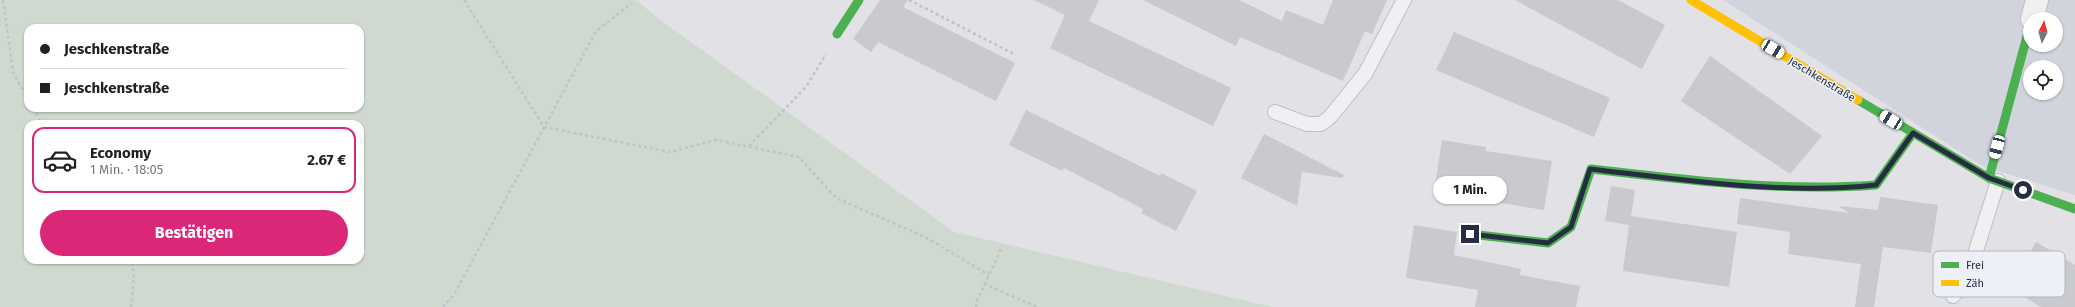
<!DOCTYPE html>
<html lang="de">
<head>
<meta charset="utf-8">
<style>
  body { margin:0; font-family:"Fira Sans",sans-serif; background:#f6f6f6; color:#222; height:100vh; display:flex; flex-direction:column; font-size:15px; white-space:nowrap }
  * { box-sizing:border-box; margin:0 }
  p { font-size:13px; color:#767676 }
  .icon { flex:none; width:22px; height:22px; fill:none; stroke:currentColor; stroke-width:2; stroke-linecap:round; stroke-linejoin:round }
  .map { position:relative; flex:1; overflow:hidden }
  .panel { position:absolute; left:24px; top:120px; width:340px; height:144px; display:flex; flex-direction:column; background:#fff; border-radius:12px; box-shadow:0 1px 3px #0004 }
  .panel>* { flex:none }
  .hud { position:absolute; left:24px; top:24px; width:340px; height:88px; border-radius:12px; box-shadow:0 1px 3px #0004; display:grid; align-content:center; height:88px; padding:0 16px; background:#fff }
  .needle { width:26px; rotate:6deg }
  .tools { position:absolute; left:2023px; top:12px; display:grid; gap:8px }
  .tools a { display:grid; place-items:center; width:40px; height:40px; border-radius:50%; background:#fff; box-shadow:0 1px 3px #0004; font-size:20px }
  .end { position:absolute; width:18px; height:18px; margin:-9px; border:5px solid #262c41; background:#fff; box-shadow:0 0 0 2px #fff }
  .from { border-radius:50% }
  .bubble { position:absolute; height:28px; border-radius:14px; background:#fff; box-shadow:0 1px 3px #0004; font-size:13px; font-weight:700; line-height:28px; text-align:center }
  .car { position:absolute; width:12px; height:24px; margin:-12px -6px; border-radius:5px; box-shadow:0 0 3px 1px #0007; background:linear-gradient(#fff 24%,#345 0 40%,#fff 0 76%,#345 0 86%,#fff 0) }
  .hud b { display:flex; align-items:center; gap:14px; height:38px; font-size:15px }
  .hud b+b { border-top:1px solid #e0e0e0 }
  .hud i { width:10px; height:10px; background:#222 }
  ul { padding:7px 0 0; list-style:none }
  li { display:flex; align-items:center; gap:12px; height:66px; margin:0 8px 6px; padding:0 8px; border:2px solid transparent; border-radius:12px }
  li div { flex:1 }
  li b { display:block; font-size:15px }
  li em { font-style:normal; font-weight:700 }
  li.active { border-color:#db2777 }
  li>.icon { width:36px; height:36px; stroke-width:1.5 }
  .button { display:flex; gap:8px; margin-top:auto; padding:8px 16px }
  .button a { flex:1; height:46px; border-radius:24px; background:#db2777; color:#fff; font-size:16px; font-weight:700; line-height:46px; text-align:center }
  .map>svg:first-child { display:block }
  .built { fill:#d2d4dd; fill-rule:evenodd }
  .green { fill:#cfd9d0; fill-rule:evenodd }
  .building { fill:#c9cace }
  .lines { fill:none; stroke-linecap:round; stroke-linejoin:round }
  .lane-casing { stroke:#bfbfc4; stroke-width:16 }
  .street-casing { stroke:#bfbfc4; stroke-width:24 }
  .path { stroke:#c2c2c8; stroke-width:2.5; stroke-dasharray:3 3; stroke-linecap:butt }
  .lane { stroke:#f0f0f3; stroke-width:14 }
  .street { stroke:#f0f0f3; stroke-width:22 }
  .fast { stroke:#4caf50; stroke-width:9 }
  .slow { stroke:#ffc107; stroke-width:9 }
  .route { stroke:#262c41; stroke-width:5 }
  .labels { text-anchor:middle; stroke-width:3; stroke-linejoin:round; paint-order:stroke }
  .street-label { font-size:11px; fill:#262c41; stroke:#edf0f6 }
  .key { fill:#edf0f6; stroke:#b1b5c0; stroke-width:1 }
  .key-label { font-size:11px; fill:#262c41 }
</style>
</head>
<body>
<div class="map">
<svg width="2075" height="307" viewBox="0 0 2075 307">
  <rect width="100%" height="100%" fill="#e1e1e6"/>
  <path class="built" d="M 1723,0 L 2075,0 L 2075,195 L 1982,166 ZM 2030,19 L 2056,19 L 2056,45 L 2030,45 ZM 2030,67 L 2056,67 L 2056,93 L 2030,93 Z"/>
  <path class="green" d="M 0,0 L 636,0 L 659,19 L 954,232 L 1272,307 L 0,307 ZM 28,28 L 360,28 L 360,108 L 28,108 ZM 28,124 L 360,124 L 360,260 L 28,260 Z"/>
  <g class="building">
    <polygon points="880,0 908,0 903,7 1015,63 996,101 878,42 871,52 853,39"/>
    <polygon points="1034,0 1099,0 1089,21 1231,88 1213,126 1050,48 1065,15"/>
    <polygon points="1143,0 1239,0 1282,21 1286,10 1323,25 1333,0 1387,0 1372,34 1365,31 1343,81 1240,37 1236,46"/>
    <polygon points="1515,0 1618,0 1665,25 1642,69"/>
    <polygon points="1454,32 1610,98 1594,137 1436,70"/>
    <polygon points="1710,56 1822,136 1790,174 1681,101"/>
    <polygon points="1026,110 1160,176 1161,173 1197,191 1176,231 1141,213 1143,209 1064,168 1062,171 1009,145"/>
    <polygon points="1264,134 1344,175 1342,178 1302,172 1297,206 1241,178"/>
    <polygon points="1442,140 1486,147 1486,151 1552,161 1544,210 1434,192"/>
    <polygon points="1611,186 1635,190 1631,216 1737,232 1729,287 1623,271 1629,225 1605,221"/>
    <polygon points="1880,197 1938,205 1931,253 1883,247 1874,307 1855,307 1861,264 1788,254 1790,232 1737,224 1740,198 1849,213 1838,206 1878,210"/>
    <polygon points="1414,225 1457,232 1454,255 1521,269 1520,275 1580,286 1576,307 1475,307 1478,290 1406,278"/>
    <polygon points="2036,242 2075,265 2075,307 2041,307 2009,288"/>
  </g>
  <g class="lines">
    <defs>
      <g id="lane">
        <polyline points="1275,112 1307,124 1321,124 1330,117 1365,74 1404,0"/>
        <polyline points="1953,296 1968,276 1998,181"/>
      </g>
      <polyline id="street" points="2032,19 2037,0"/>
    </defs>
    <use href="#lane" class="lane-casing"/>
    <use href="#street" class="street-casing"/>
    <g class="path">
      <polyline points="3,0 13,72 28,99"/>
      <polyline points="464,0 544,127 670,152 716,140 799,157 836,198 927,238 989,275"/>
      <polyline points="909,0 1016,55"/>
      <polyline points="33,108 42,124"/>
      <polyline points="749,146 806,87 826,54"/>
      <polyline points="984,284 1037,307"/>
      <polyline points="131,307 134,277 132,260"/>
      <polyline points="443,307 455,293 596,31 632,3"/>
      <polyline points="976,307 977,301 1001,249"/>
    </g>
    <use href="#lane" class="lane"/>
    <use href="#street" class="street"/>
    <g class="fast">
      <polyline points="837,34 859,0"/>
      <polyline points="1858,100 1989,178 2075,209"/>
      <polyline points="1989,178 2030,25"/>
      <path d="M 1470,234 L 1548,243 L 1571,227 L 1591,169 C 1686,180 1780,192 1876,185 L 1913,133"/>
    </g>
    <polyline class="slow" points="1691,0 1858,100"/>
  </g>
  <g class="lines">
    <path class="route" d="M 1470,234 L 1548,243 L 1571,227 L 1590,169 C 1685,180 1781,195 1876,185 L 1913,133 L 1989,178 L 2023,190"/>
  </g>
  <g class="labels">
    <g class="street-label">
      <text transform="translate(1822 79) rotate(31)" y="4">Jeschkenstraße</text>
    </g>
  </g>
  <rect x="1933" y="251" width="132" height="46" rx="6" class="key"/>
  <rect x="1941" y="262" width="18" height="6" fill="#4caf50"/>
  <rect x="1941" y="280" width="18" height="6" fill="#ffc107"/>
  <g class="key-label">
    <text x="1966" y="269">Frei</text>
    <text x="1966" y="287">Zäh</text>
  </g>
</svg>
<div class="tools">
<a><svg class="needle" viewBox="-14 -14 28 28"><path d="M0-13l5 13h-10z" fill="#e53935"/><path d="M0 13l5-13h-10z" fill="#767676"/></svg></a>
<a><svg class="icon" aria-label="locate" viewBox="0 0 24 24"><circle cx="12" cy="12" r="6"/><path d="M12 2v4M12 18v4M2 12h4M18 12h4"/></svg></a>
</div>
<i class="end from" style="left:2023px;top:190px"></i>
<i class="end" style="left:1470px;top:234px"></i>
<div class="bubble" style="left:1433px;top:176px;width:74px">1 Min.</div>
<i class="car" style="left:1773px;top:49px;rotate:121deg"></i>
<i class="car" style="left:1891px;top:120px;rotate:301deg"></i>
<i class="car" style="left:1997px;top:147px;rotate:195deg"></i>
<div class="hud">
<b><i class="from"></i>Jeschkenstraße</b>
<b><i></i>Jeschkenstraße</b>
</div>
<section class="panel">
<ul>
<li class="active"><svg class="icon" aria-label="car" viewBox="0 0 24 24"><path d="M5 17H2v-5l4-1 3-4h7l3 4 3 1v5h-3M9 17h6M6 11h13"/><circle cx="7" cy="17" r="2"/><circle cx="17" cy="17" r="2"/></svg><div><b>Economy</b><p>1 Min. · 18:05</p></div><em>2.67 €</em></li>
</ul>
<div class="button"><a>Bestätigen</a></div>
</section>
</div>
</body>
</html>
